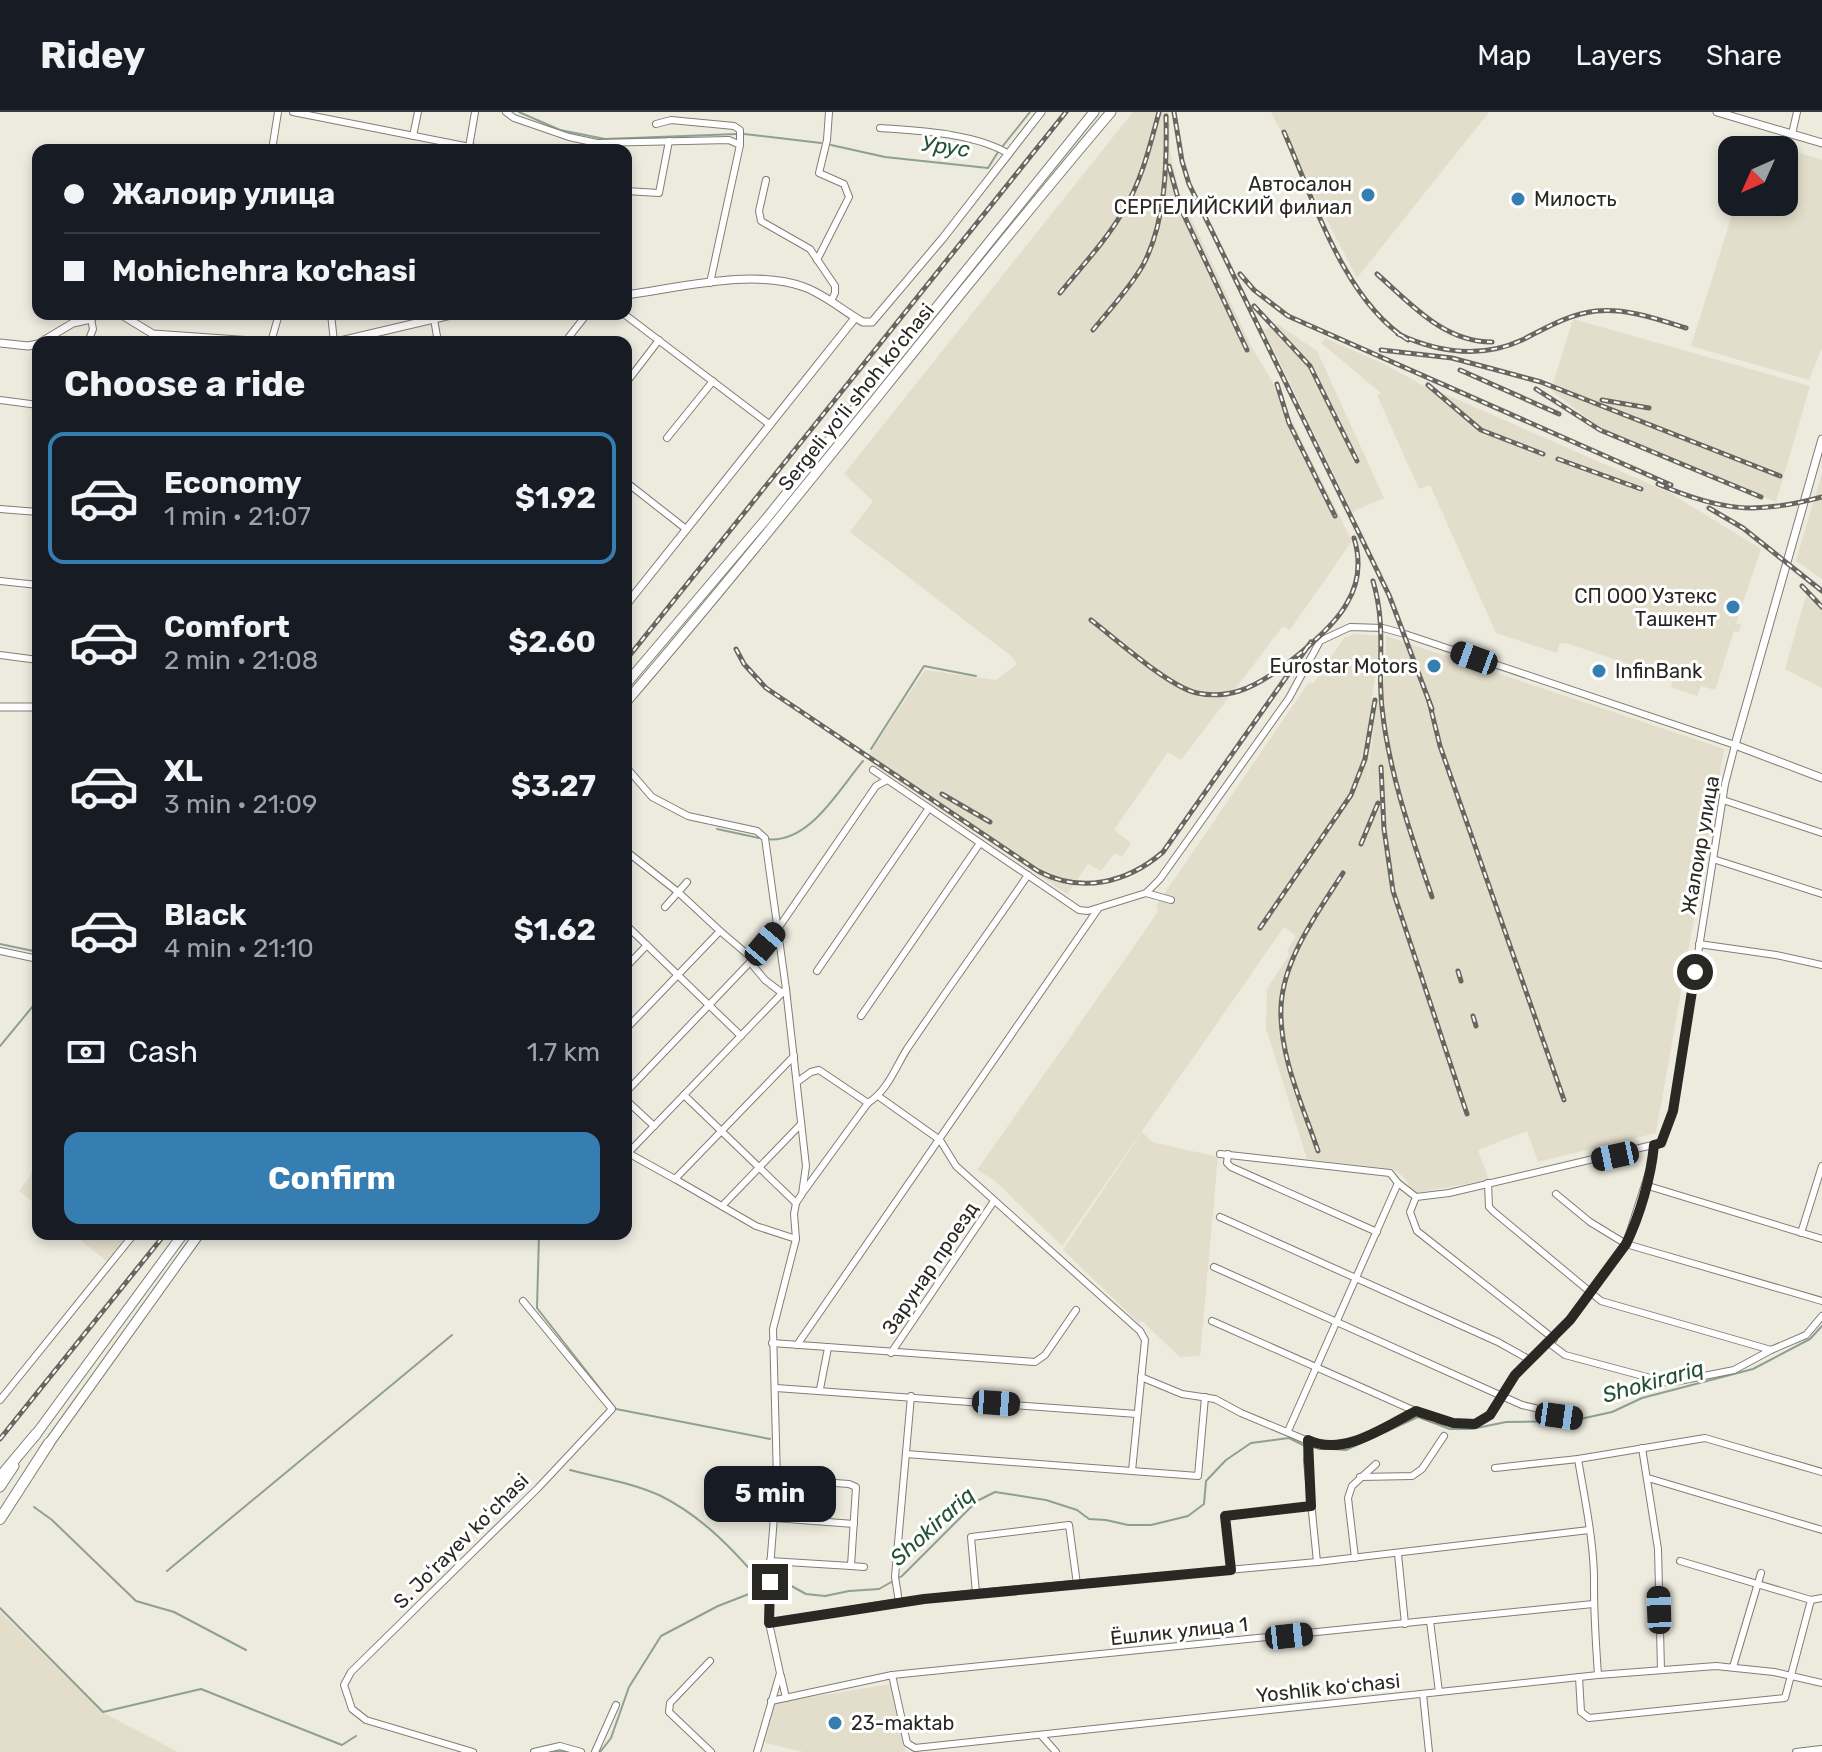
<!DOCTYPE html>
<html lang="en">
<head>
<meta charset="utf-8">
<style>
  body { margin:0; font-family:Rubik,sans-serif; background:#242831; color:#f1f3f6; height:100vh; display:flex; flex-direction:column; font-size:30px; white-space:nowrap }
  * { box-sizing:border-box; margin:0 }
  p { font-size:26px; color:#9ea1a6 }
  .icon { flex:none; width:44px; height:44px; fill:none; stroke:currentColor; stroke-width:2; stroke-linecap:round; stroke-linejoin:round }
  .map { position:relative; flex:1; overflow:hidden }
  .drawer { position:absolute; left:32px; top:224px; width:600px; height:904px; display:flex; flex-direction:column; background:#171b24; border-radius:16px; box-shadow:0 4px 12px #0003 }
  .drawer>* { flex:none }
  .banner { position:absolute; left:32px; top:32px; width:600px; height:176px; border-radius:16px; box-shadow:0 4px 12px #0003; display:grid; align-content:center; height:176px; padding:0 32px; background:#171b24 }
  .needle { width:52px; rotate:225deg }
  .buttons { position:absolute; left:1718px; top:24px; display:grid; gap:16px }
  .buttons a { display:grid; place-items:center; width:80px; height:80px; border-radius:16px; background:#171b24; box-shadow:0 4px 12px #0003; font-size:40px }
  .end { position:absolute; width:36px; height:36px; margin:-18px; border:10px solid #292823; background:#fff; box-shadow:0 0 0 4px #fff }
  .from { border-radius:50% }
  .bubble { position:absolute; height:56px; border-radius:16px; background:#171b24; box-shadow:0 4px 12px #0003; font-size:26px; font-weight:700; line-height:56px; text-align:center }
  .car { position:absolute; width:24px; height:48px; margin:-24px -12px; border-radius:10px; box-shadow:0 0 6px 2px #0007; background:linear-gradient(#222 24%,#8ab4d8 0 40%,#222 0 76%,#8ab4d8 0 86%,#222 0) }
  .banner b { display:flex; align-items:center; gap:28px; height:76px; font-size:30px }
  .banner b+b { border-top:2px solid #363941 }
  .banner i { width:20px; height:20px; background:#f1f3f6 }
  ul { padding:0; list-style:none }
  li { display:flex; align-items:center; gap:24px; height:132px; margin:0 16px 12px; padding:0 16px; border:4px solid transparent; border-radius:16px }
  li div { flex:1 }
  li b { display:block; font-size:30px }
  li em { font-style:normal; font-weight:700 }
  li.active { border-color:#367db1 }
  li>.icon { width:72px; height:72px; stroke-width:1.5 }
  h2 { padding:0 32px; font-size:36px; line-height:96px }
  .pay { display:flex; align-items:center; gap:20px; height:88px; padding:0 32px; font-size:30px }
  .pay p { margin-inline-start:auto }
  .button { display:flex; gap:16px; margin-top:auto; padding:16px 32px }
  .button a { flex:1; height:92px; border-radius:16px; background:#367db1; color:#fff; font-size:32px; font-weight:700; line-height:92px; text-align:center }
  header { display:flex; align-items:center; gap:48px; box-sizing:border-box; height:112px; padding:0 40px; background:#171b24; border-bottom:2px solid #363941 }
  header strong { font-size:38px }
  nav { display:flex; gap:44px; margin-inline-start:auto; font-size:28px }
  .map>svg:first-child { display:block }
  .built { fill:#e3decb }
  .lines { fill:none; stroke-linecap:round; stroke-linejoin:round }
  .stream { stroke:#8ea191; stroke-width:2 }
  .minor-casing { stroke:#817e74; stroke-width:8 }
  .tertiary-casing { stroke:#817e74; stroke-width:9 }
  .primary-casing { stroke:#817e74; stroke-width:11 }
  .trunk-casing { stroke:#817e74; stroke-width:12 }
  .minor { stroke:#fff; stroke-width:6 }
  .tertiary { stroke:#fff; stroke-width:7 }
  .primary { stroke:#fff; stroke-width:9 }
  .trunk { stroke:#fff; stroke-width:10 }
  .rail-casing { stroke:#68665f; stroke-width:5 }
  .rail { stroke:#fff; stroke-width:2; stroke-dasharray:6; stroke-linecap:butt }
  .route { stroke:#292823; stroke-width:10 }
  .poi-dot { fill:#367db1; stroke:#fff; stroke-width:3 }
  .labels { text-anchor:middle; stroke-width:6; stroke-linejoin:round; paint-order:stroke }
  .poi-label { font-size:20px; fill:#292823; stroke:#fff; text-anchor:end }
  .street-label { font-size:20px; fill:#292823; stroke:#fff }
  .water-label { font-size:22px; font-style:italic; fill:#235134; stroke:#fff }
</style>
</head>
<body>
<header>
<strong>Ridey</strong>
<nav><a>Map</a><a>Layers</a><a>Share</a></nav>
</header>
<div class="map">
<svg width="1822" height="1640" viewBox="0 0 1822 1640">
  <rect width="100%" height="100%" fill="#edeade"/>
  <g class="built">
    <polygon points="1133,0 1169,0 1170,40 1179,80 1251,234 1273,271 1352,429 1290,518 1283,514 1181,648 1168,640 1114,718 1131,731 1122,745 1115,741 1101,759 1088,752 1067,782 866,647 925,558 996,568 1017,552 1011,544 850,420 873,389 844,362"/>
    <polygon points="1271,0 1489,0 1357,166"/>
    <polygon points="1755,27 1822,48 1822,236 1809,268 1691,234 1736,90 1784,90 1784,38 1752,38"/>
    <polygon points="1573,207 1810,274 1776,390 1600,316 1551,278"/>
    <polygon points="1276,211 1317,239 1384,386 1352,400 1264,218"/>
    <polygon points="1325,226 1384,252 1442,284 1445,282 1670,381 1761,437 1736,511 1741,513 1739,520 1734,519 1715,578 1701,574 1697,584 1671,575 1673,567 1566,531 1560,531 1557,541 1496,521 1430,373 1419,377 1377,283 1381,281 1321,231"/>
    <polygon points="1822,361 1822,467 1796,449"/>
    <polygon points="1811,480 1822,490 1822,576 1785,557 1805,487"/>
    <polygon points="1355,522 1381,524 1369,606 1373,608 1366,680 1377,589 1383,586 1386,524 1724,637 1656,1021 1538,1050 1527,1019 1478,1038 1489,1068 1414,1081 1403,1064 1392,1057 1307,1047 1266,916 1267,877 1289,843 1287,839 1296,824 1284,815 1062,1134 994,1068 977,1058 1158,800 1156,794 1309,570 1313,572 1344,526"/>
    <polygon points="1142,1020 1152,1030 1218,1045 1200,1244 1180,1245 1142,1209 1139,1211 1063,1138"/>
    <polygon points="38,1053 38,1094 19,1079"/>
    <polygon points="73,1122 131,1122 108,1150"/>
    <polygon points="0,1500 102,1600 178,1640 0,1640"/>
    <polygon points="891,1572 906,1640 804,1640 765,1631 774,1591"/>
  </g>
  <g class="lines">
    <g class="stream">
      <polyline points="519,0 560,18 605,27 737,22"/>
      <polyline points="744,22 821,31"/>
      <polyline points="831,33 885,45 988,56 998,40"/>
      <polyline points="1002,35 1030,0"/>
      <polyline points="871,637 924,554 976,564"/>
      <polyline points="717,717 759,726"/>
      <path d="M 766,727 C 809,733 839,677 863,649"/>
      <polyline points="0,832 38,840"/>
      <polyline points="0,934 38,888"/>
      <polyline points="539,1122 537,1196 616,1297 770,1327"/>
      <path d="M 570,1358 C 600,1366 634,1371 661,1384 C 703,1405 736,1440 765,1475"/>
      <polyline points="34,1395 52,1408 136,1489 174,1500 246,1538"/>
      <polyline points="167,1459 452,1223"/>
      <polyline points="0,1496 103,1600 201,1577 342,1633 356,1624"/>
      <polyline points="551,1640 565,1639"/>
      <polyline points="600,1640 611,1626 629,1575 661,1524 718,1494 777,1471 786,1471 806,1482 825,1484 849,1479 879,1477 902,1464 977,1389 995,1380 1046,1388 1077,1398 1089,1407 1106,1408 1128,1413 1151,1413 1188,1404 1204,1392 1206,1369 1226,1348 1251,1331 1289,1326 1307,1335 1346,1338 1418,1305 1450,1317 1472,1317 1506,1310 1571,1309 1612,1300 1642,1286 1753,1257 1810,1227 1822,1214"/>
    </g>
    <defs>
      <g id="minor">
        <polyline points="293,0 485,38"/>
        <polyline points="506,0 514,6 569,25 597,31 729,28 740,33"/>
        <polyline points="656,12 671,8 734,14 740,18 740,33 710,171"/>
        <path d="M 880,16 C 919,19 975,21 1009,42"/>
        <polyline points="1792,22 1797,0"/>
        <polyline points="413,24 418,0"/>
        <polyline points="469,35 475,0"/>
        <polyline points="272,38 278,0"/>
        <polyline points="766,68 759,99 761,109 810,137 835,174 835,181 831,189"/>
        <polyline points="626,79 659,81 669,29"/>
        <polyline points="817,148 849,85 844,72 819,61 827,28 829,0"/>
        <polyline points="331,202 334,230"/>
        <polyline points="624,202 769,312"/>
        <polyline points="434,207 438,230"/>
        <polyline points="88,230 93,217 91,207"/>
        <polyline points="271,230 279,202"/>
        <polyline points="565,230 587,202"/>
        <polyline points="626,271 659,228"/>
        <polyline points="0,288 38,293"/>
        <polyline points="667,326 713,269"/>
        <polyline points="626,370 686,417"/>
        <polyline points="0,397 38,400"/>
        <polyline points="0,469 38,473"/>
        <polyline points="0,543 38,548"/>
        <polyline points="626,655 652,685 688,704 757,719 765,726 786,877 806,1054 802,1082 796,1091 794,1102 796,1127 773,1217 777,1367 769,1468 769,1511 780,1561 757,1640"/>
        <polyline points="873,658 1079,798 1088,799 1146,781 1171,788"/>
        <polyline points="1723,688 1822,721"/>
        <polyline points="626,739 678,780 720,819 626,917"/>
        <polyline points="1713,747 1822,782"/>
        <polyline points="1146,781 1160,767 1289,586 1320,529 1350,515 1383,516 1405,522 1735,633 1725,672 1673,999 1661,1031 1449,1081 1416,1085 1398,1071 1390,1061 1220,1042"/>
        <polyline points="665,795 687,770"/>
        <polyline points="626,813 741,924"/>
        <polyline points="720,819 753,847"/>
        <polyline points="1699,832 1776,843 1822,853"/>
        <polyline points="0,839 38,847"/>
        <polyline points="750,850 765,868 782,881"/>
        <polyline points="626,855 647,833"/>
        <polyline points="817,859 929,696"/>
        <polyline points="861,904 980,731"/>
        <polyline points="794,944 675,1067 756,1114 796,1127"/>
        <polyline points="797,970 811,960 819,958 868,991"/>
        <polyline points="626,980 753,847 777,818 876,674 887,668"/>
        <polyline points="684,983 796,1091"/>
        <polyline points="878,984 940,1028 956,1054 1140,1219 1145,1228 1132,1359"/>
        <polyline points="626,988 654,1014"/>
        <polyline points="1228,1042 1227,1051 1231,1055 1377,1120"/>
        <polyline points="675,1067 628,1041 786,877"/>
        <polyline points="1488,1071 1489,1095 1494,1100 1601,1189 1771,1238 1806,1223 1822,1204"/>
        <polyline points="1645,1073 1822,1127"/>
        <path d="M 804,1079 L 868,991 C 888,978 895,956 907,937 C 947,878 988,821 1028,763"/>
        <polyline points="1556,1082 1590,1110 1626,1132 1822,1189"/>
        <polyline points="1416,1085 1410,1100 1417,1119 1554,1227"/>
        <polyline points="722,1094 801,1012"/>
        <polyline points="1220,1105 1498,1230 1530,1248"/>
        <polyline points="1801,1121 1822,1054"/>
        <polyline points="1214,1155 1522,1293 1577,1306"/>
        <polyline points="1212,1209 1433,1307 1453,1311 1475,1312 1490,1303 1515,1263 1570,1208 1626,1132 1652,1051 1654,1033"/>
        <polyline points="772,1231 1035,1250 1045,1243 1076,1198"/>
        <polyline points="1549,1231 1565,1243 1669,1271 1734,1258 1771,1238"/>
        <polyline points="797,1233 1098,797"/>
        <polyline points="891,1241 994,1089"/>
        <polyline points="1141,1265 1182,1282 1215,1287 1241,1301 1320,1334 1338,1333 1360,1328 1416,1299"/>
        <polyline points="776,1276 1137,1302"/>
        <polyline points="820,1277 828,1236"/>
        <polyline points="0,1288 134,1122"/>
        <polyline points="1288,1319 1398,1071"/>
        <polyline points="1308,1328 1307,1349 1317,1450"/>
        <polyline points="1642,1336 1658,1437 1661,1558"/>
        <polyline points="906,1342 1198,1364 1205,1285"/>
        <path d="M 1578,1347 C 1585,1389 1595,1434 1594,1476 C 1594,1505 1596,1534 1598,1563"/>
        <polyline points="1495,1356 1578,1347 1705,1326 1822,1360"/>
        <polyline points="1360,1365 1412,1364 1422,1357 1444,1324"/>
        <polyline points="1648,1366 1822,1418"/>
        <polyline points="774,1406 854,1412"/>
        <polyline points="1398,1442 1405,1512"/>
        <polyline points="1355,1446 1348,1386 1352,1374 1376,1352"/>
        <polyline points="770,1449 851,1454 856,1375 849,1372 777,1367"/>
        <polyline points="1680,1449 1811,1488 1822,1486"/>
        <polyline points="851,1454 864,1455"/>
        <polyline points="1231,1458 1225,1404 1311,1394"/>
        <polyline points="976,1481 971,1425 1069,1413 1077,1472"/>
        <polyline points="899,1490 895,1465 911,1284"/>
        <polyline points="1430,1509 1439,1580"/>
        <polyline points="769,1511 899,1490 976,1481 1317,1450 1589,1418"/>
        <polyline points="710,1549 670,1591 669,1600 711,1640"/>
        <polyline points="1733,1555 1761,1461"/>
        <polyline points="892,1563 907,1631 915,1636 1598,1563 1716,1554 1774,1560 1822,1571"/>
        <polyline points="781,1564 786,1586"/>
        <polyline points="1579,1565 1581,1600 1589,1606 1785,1586 1811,1488"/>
        <polyline points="1423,1582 1429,1640"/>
        <polyline points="771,1589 892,1563 1593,1492"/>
        <polyline points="1041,1623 1056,1640"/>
        <polyline points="473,1640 366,1608 352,1597 344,1573 351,1560 538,1376 612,1297 523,1189"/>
        <polyline points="534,1640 560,1634 581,1640"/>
        <polyline points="595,1640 616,1593"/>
        <polyline points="1796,1640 1821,1637"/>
      </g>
      <g id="tertiary">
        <polyline points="1717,0 1822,31"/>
        <path d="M 626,183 C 679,176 753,156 804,175 C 826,183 843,199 863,210 L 872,210 L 943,126 L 1041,0"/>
        <polyline points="120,202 153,222 268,230"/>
        <polyline points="41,230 73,211 91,207 96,202"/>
        <polyline points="336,230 455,202"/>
        <polyline points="0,231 28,234 38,232"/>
        <polyline points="1822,327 1735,633 1822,666"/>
        <polyline points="626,493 855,206"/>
        <polyline points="0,595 38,595"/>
      </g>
      <g id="primary">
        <polyline points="626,572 766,407 1094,0"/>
        <path d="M 626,590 C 792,397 946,194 1111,0"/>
        <polyline points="34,1325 183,1122"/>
        <polyline points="45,1337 199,1122"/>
        <polyline points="0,1375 14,1354"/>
      </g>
      <g id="trunk">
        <polyline points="0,1365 36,1322"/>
        <polyline points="0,1407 49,1331"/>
      </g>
    </defs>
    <use href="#minor" class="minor-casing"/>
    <use href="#tertiary" class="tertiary-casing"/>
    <use href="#primary" class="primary-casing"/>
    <use href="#trunk" class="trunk-casing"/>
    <use href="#minor" class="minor"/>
    <use href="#tertiary" class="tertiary"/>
    <use href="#primary" class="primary"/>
    <use href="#trunk" class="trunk"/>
    <defs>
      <g id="rail">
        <polyline points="1174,0 1182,49 1189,72 1389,483 1432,597"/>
        <path d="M 1284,20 C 1314,88 1343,187 1408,228"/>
        <polyline points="1169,54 1181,97 1247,238"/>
        <polyline points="1240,162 1254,178 1288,204 1671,373"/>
        <path d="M 1377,162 C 1410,191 1443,230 1492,230"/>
        <path d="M 1060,181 C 1081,155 1105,130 1122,101 C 1141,71 1150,34 1159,0"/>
        <polyline points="1254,194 1310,254 1357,349"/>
        <path d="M 1093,218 C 1110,197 1130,176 1143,153 C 1166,110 1167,51 1166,4"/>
        <path d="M 1398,222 C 1437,240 1481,247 1522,228 C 1546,216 1569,202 1596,199 C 1627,196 1657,207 1686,216"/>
        <polyline points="1381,238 1452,246 1541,270 1780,364"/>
        <polyline points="1460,258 1559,302"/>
        <polyline points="1277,272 1289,311 1335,404"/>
        <polyline points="1428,273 1481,318 1543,342"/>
        <polyline points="1536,277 1600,318 1761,385"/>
        <polyline points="1602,288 1649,296"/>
        <polyline points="1558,347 1641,377"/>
        <path d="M 1658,372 C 1721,399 1756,403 1822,385"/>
        <polyline points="1709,396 1743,416 1822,479"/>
        <path d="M 1373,469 C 1387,517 1377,550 1382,596 C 1389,661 1411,723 1432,785"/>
        <polyline points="1802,474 1822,495"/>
        <path d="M 1091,508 C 1116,527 1169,575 1197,581 C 1211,584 1226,583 1239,579 C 1270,570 1332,519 1347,491 C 1359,471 1361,449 1354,426"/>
        <path d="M 736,537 L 744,552 L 766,576 L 1038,759 C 1081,782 1127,771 1163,740 L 1311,530"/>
        <polyline points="626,548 1066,0"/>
        <polyline points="1429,589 1440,634 1564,988"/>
        <polyline points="1381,655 1384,717 1393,779 1467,1002"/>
        <polyline points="942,682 990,710"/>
        <polyline points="1361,732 1378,691"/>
        <polyline points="1260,816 1351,683 1365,647 1375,588"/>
        <polyline points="1458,859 1461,869"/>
        <polyline points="1473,904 1476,914"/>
        <path d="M 1318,1039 C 1303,994 1279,944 1281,895 C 1283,847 1318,800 1343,761"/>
        <polyline points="0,1327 165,1122"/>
      </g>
    </defs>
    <use href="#rail" class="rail-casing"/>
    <use href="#rail" class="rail"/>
  </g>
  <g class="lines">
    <path class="route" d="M 770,1470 L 769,1511 L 924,1487 L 1231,1458 L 1225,1404 L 1311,1394 L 1308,1328 C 1344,1345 1384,1315 1416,1299 L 1453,1311 L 1475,1312 L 1490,1303 L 1515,1263 L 1570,1208 L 1626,1132 C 1640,1103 1651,1065 1654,1033 L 1661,1031 L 1673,999 L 1695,860"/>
  </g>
  <g class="poi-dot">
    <circle cx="1368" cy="83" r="8"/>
    <circle cx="1518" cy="87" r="8"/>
    <circle cx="1733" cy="495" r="8"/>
    <circle cx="1434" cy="554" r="8"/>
    <circle cx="1599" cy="559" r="8"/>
    <circle cx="835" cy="1611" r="8"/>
  </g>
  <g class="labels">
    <g class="poi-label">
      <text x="1352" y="79">Автосалон<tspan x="1352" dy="23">СЕРГЕЛИЙСКИЙ филиал</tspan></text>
      <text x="1534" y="94" text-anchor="start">Милость</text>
      <text x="1717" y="491">СП ООО Узтекс<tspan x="1717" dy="23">Ташкент</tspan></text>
      <text x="1418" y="561">Eurostar Motors</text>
      <text x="1615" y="566" text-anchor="start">InfinBank</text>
      <text x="851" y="1618" text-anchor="start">23-maktab</text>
    </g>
    <g class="street-label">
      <text transform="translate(856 285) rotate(-51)" y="7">Sergeli yo‘li shoh ko‘chasi</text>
      <text transform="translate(1700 733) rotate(-80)" y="7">Жалоир улица</text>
      <text transform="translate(930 1156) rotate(-56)" y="7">Зарунар проезд</text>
      <text transform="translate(461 1429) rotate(-45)" y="7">S. Joʻrayev koʻchasi</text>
      <text transform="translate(1179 1519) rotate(-6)" y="7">Ёшлик улица 1</text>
      <text transform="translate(1328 1576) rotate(-6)" y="7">Yoshlik koʻchasi</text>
    </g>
    <g class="water-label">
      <text transform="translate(946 34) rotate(8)" y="8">Урус</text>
      <text transform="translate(1653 1269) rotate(-16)" y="8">Shokirariq</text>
      <text transform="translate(932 1414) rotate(-42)" y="8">Shokirariq</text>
    </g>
  </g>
</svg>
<div class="buttons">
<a><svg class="needle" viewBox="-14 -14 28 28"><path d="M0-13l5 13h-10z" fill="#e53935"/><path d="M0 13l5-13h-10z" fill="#9ea1a6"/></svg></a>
</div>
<i class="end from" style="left:1695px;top:860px"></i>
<i class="end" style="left:770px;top:1470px"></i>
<div class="bubble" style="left:704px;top:1354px;width:132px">5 min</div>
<i class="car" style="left:1474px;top:546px;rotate:290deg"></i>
<i class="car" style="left:765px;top:832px;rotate:40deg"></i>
<i class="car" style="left:1615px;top:1044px;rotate:258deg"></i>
<i class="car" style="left:996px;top:1291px;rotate:94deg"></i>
<i class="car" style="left:1559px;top:1304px;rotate:98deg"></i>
<i class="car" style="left:1659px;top:1498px;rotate:358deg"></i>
<i class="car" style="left:1289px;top:1524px;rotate:84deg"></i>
<div class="banner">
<b><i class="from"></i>Жалоир улица</b>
<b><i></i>Mohichehra ko'chasi</b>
</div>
<section class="drawer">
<h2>Choose a ride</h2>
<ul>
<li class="active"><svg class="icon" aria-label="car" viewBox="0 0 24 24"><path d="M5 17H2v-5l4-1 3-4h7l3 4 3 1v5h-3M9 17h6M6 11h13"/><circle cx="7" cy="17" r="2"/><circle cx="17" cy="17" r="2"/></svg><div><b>Economy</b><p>1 min · 21:07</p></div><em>$1.92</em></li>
<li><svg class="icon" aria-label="car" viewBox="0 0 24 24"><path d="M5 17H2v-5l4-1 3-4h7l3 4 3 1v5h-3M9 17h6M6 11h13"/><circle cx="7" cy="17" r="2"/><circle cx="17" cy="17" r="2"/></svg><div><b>Comfort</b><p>2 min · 21:08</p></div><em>$2.60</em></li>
<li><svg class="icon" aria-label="car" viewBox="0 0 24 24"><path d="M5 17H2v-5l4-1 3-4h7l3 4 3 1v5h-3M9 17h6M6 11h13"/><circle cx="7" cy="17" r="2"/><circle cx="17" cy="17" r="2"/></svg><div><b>XL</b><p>3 min · 21:09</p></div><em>$3.27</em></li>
<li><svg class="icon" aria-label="car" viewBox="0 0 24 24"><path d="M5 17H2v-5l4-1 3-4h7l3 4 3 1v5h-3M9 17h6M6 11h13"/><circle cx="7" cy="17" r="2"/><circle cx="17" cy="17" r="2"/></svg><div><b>Black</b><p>4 min · 21:10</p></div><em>$1.62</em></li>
</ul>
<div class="pay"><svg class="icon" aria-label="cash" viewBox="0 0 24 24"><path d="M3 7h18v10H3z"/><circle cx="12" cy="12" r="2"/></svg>Cash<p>1.7 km</p></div>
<div class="button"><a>Confirm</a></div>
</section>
</div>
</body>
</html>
